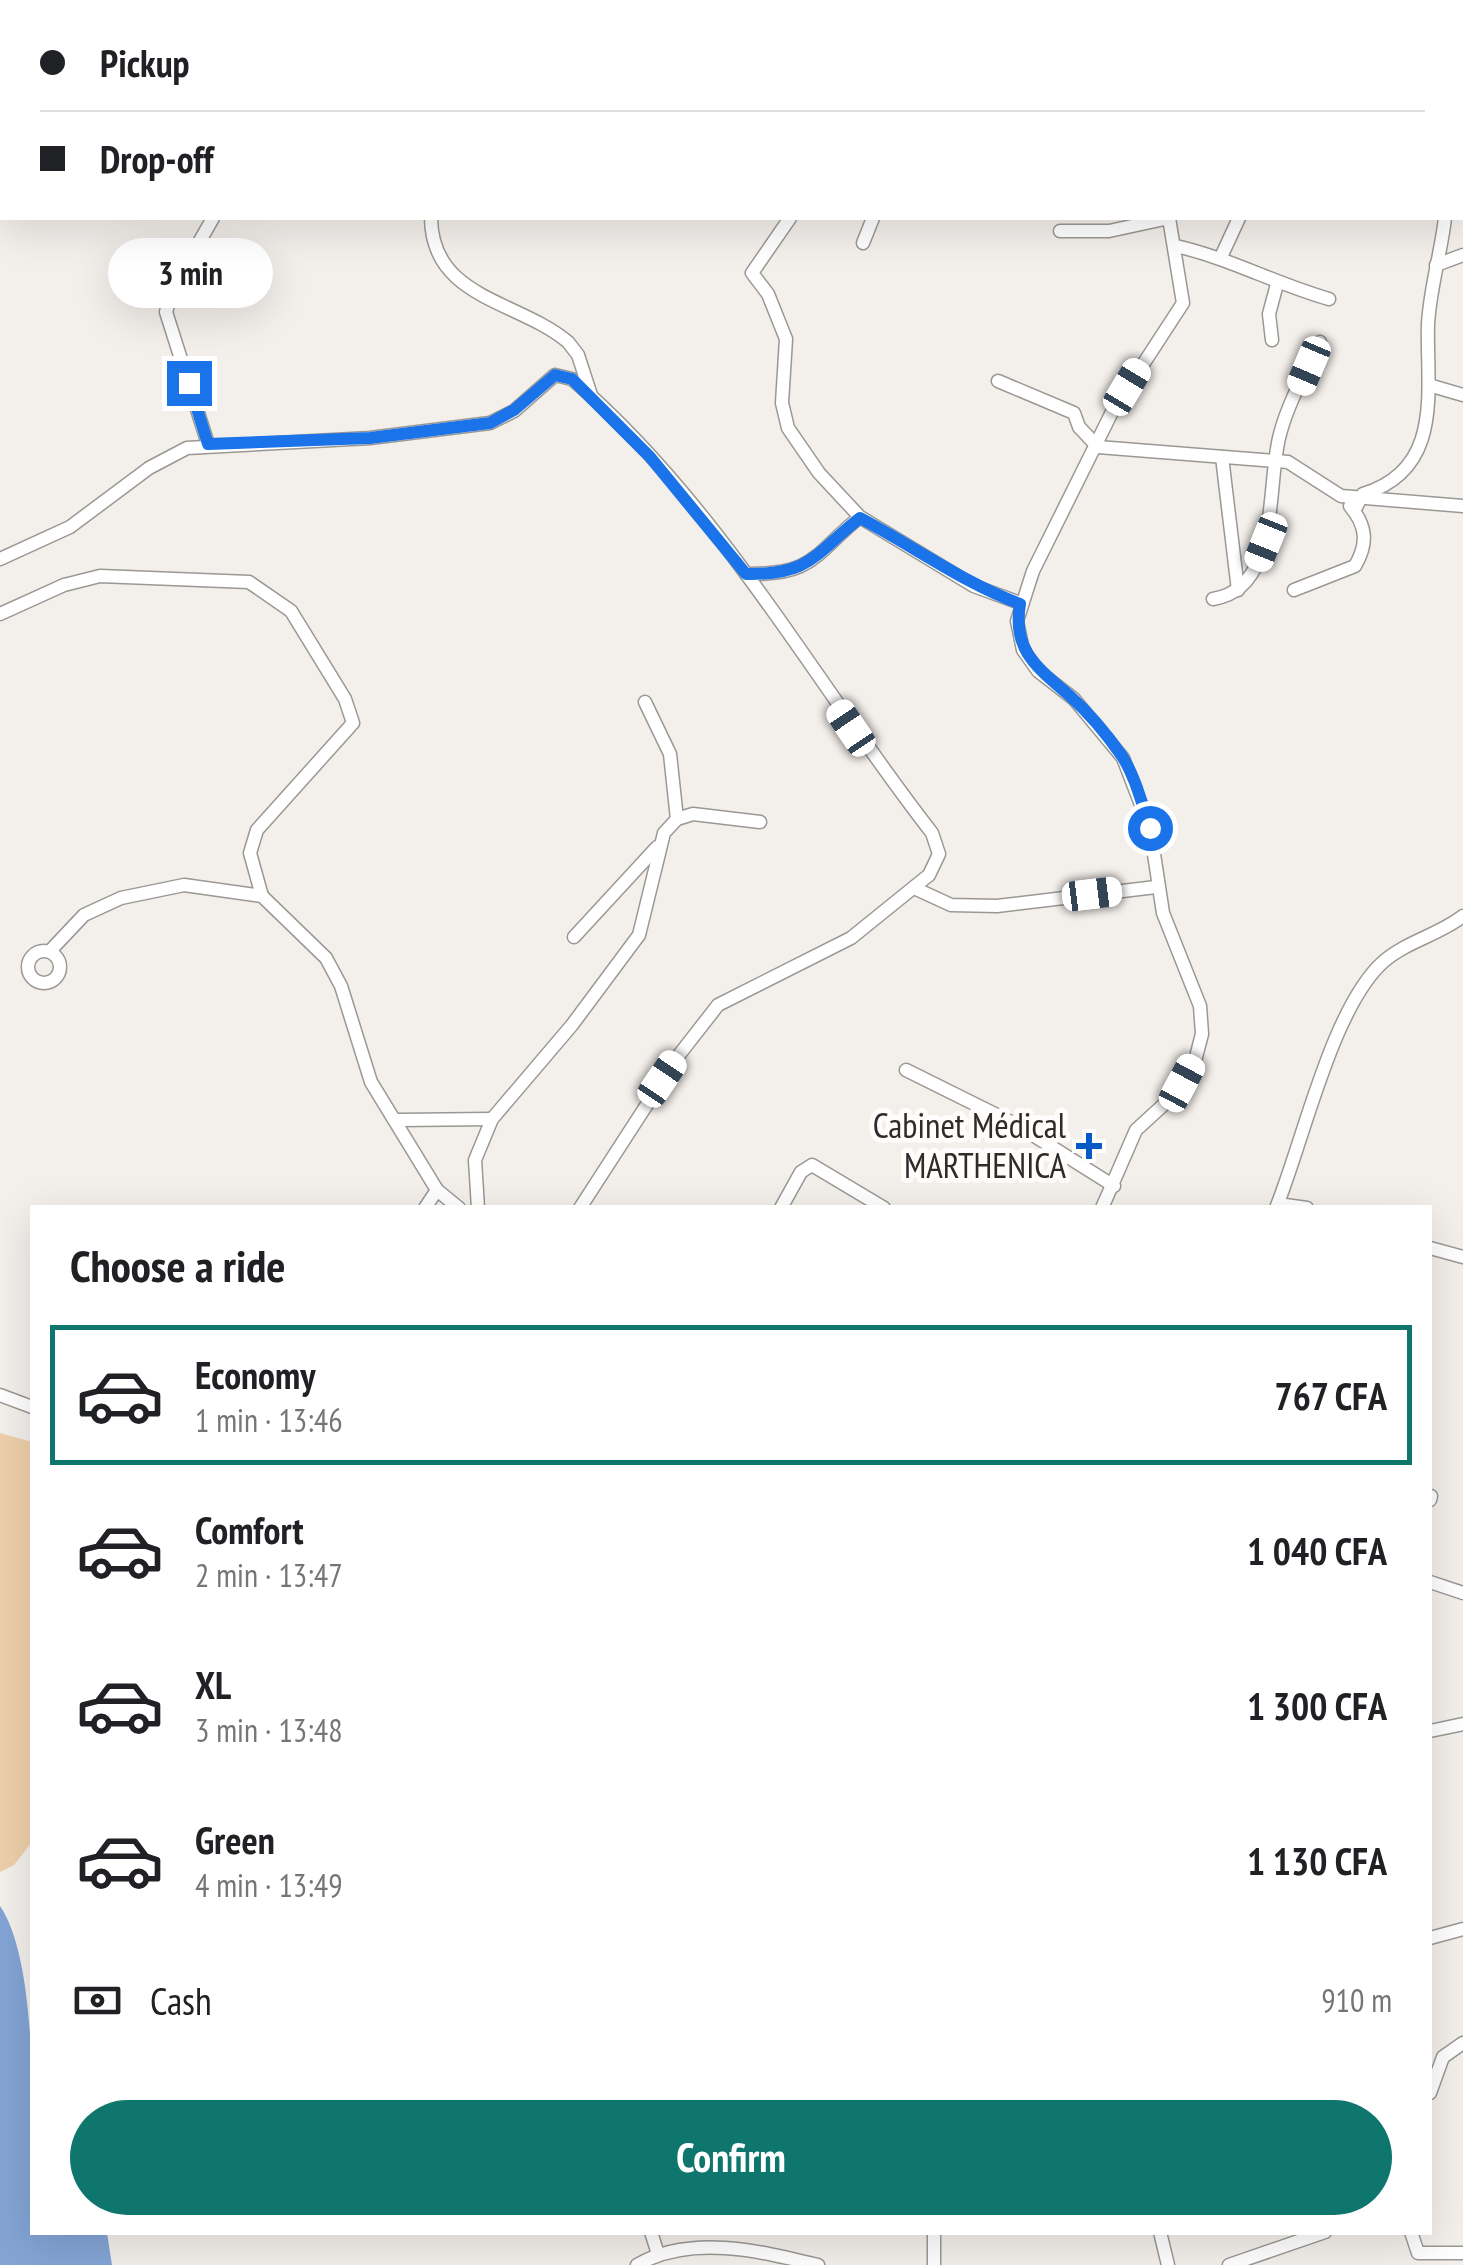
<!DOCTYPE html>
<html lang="en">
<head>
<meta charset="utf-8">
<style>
  body { margin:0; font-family:"PT Sans Narrow",sans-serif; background:#f6f6f6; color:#202124; height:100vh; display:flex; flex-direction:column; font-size:38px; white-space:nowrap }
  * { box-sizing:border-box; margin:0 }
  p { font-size:32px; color:#757577 }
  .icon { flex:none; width:55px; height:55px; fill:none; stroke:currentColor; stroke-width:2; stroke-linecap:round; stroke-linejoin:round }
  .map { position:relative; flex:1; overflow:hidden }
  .side { position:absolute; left:30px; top:1205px; width:1402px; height:1030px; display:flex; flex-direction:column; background:#fff; border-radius:0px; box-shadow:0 10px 40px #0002 }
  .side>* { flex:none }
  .guide { position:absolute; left:0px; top:0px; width:1465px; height:220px; box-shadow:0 10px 40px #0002; display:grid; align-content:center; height:220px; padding:0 40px; background:#fff }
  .end { position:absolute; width:45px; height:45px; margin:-22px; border:12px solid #1a73e8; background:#fff; box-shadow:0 0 0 5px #fff }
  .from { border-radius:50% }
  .bubble { position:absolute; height:70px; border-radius:35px; background:#fff; box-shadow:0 10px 40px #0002; font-size:32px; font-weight:800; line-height:70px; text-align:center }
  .car { position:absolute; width:30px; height:60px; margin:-30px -15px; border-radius:12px; box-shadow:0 0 8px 2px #0007; background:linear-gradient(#fff 24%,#345 0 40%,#fff 0 76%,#345 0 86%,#fff 0) }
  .guide b { display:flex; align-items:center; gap:35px; height:95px; font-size:38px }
  .guide b+b { border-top:2px solid #e0e0e0 }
  .guide i { width:25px; height:25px; background:#202124 }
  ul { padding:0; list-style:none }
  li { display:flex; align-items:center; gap:30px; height:140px; margin:0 20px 15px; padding:0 20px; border:5px solid transparent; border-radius:0px }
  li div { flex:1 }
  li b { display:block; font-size:38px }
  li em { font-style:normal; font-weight:800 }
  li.active { border-color:#0f766e }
  li>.icon { width:90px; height:90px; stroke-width:1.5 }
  h2 { padding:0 40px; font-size:45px; line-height:120px }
  .pay { display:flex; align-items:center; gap:25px; height:110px; padding:0 40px; font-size:38px }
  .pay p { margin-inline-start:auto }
  .button { display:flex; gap:20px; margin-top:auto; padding:20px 40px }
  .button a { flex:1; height:115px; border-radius:60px; background:#0f766e; color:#fff; font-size:40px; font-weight:800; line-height:115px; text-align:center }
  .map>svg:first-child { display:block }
  .green { fill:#efcfaa }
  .water { fill:#83a4d5 }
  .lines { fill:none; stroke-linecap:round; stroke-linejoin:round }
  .minor-casing { stroke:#9b9894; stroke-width:15 }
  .minor { stroke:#fff; stroke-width:12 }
  .route { stroke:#1a73e8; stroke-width:12 }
  .poi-dot { fill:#085ac4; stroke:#fffdfc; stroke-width:4 }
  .labels { text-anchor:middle; stroke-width:10; stroke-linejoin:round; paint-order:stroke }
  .poi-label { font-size:35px; fill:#2e2c2b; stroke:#fffdfc; text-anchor:end }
</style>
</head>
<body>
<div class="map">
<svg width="1463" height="2265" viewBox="0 0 1463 2265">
  <rect width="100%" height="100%" fill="#f3efeb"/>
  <polygon class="green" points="0,1433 32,1442 32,1842 14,1865 0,1872"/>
  <path class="water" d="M 0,1906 C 42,1967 32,2156 32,2232 L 107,2233 L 112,2265 L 0,2265 Z"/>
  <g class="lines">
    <defs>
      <g id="minor">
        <polyline points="153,0 156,2"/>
        <polyline points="912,0 912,2"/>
        <polyline points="1107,0 1110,2"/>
        <polyline points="1435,0 1436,2"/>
        <polyline points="70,2 71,0"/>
        <polyline points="166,2 211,2"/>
        <polyline points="529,2 530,0"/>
        <polyline points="1265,2 1267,0"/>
        <polyline points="1378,2 1380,0"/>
        <polyline points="0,202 2,201"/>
        <polyline points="1462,209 1463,209"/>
        <path d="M 431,218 C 432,299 518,300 568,342 L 578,355 L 591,395"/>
        <polyline points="790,218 752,273 768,294 786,339 782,403 788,428 819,473 860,517 974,586 1020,603"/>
        <polyline points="1060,231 1109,231 1169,218"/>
        <polyline points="863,243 873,218"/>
        <path d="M 1176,246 C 1229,258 1276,284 1329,299"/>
        <polyline points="1221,257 1239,218"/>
        <polyline points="1436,265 1463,255"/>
        <polyline points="1272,340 1269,314 1277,284"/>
        <polyline points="998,381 1074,413 1079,427 1098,447 1288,462 1341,496 1463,506"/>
        <polyline points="1432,386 1463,395"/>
        <polyline points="208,444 166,312 173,288 213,218"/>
        <polyline points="1222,457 1238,590"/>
        <path d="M 1354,511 L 1363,494 C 1445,469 1426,389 1428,324 C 1430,288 1441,253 1445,218"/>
        <path d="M 0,559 L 70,527 L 149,468 L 187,448 L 370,438 L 490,423 L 514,411 L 555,375 L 572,379 C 719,505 814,682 932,833 L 939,854 L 929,875 L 851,938 L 718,1005 L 679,1055 L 580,1208"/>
        <path d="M 746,574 C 815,575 814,554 860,517"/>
        <path d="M 1294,590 L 1355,566 C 1368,544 1367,526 1350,506"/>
        <path d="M 1213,599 C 1281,589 1266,484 1280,434 C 1288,403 1306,371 1320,342"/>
        <polyline points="0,614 64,585 100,576 249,582 291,611 345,699 353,723 257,830 250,853 262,896"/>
        <polyline points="645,702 670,754 677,819"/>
        <polyline points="914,888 951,905 997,906 1156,887"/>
        <polyline points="574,937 657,847"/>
        <circle cx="44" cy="967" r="16"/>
        <polyline points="50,951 84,915 121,898 184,885 262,896 326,958 341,986 371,1082 437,1190 459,1208"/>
        <polyline points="906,1070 1017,1125 1114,1186"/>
        <polyline points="398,1120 492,1119"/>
        <polyline points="1278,1204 1307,1208"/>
        <polyline points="425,1208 437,1190"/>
        <polyline points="478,1208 475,1160 492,1119 572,1025 639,935 664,833 677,819 693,814 760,822"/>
        <polyline points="781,1208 801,1172 812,1165 884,1208"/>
        <polyline points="1102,1208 1136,1130 1171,1098 1196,1057 1202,1034 1200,1006 1163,913 1150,828 1123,758 1074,699 1038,671 1023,650 1017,621 1033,571 1112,412 1183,303 1169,218"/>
        <path d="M 1276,1208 C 1303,1142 1332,1008 1383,962 C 1407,941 1439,935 1463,916"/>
        <polyline points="1430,1248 1463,1257"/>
        <polyline points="0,1395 32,1407"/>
        <polyline points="1430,1500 1431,1496"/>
        <polyline points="1430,1582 1463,1593"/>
        <polyline points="1430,1731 1463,1724"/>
        <polyline points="1430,1938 1463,1929"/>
        <polyline points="1430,2093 1443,2057 1463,2043"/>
        <polyline points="651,2232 658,2254"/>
        <polyline points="934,2232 934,2265"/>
        <polyline points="1160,2232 1168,2265"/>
        <polyline points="1411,2232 1418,2253 1463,2253"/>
        <path d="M 637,2265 C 691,2234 760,2251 818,2265"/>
        <polyline points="1229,2265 1325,2232"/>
      </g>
    </defs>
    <use href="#minor" class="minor-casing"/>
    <use href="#minor" class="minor"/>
  </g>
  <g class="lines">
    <path class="route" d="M 189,383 L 208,444 L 370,438 L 490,423 L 514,410 L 555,375 L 572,379 L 650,457 L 746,574 C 812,575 815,553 860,518 C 915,547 962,582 1020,604 C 1012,651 1038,668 1071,697 C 1089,713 1108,736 1122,756 C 1135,776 1142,804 1150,828"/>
  </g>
  <path class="poi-dot" d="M1084 1131h10v10h10v10h-10v10h-10v-10h-10v-10h10z"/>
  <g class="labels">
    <g class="poi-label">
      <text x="1066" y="1138">Cabinet Médical<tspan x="1066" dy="40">MARTHENICA</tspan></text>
    </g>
  </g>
</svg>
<i class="end from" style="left:1150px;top:828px"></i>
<i class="end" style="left:189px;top:383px"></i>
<div class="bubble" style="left:108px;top:238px;width:165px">3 min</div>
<i class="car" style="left:1309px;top:366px;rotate:203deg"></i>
<i class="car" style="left:1127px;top:387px;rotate:31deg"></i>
<i class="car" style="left:1266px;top:542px;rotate:202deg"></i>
<i class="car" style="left:851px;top:728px;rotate:326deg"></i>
<i class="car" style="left:1092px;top:894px;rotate:83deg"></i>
<i class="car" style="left:662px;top:1079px;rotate:34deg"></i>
<i class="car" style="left:1182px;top:1083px;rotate:28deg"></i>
<div class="guide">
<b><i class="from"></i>Pickup</b>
<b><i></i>Drop-off</b>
</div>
<section class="side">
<h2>Choose a ride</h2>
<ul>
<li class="active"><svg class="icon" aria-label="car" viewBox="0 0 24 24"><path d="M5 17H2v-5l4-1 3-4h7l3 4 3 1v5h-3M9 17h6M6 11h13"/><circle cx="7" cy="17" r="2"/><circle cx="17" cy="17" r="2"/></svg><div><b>Economy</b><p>1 min · 13:46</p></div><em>767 CFA</em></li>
<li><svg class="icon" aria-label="car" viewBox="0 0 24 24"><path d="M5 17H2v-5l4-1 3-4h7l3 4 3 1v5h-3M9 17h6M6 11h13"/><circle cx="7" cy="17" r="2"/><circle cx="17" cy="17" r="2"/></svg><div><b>Comfort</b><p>2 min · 13:47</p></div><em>1 040 CFA</em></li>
<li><svg class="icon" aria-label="car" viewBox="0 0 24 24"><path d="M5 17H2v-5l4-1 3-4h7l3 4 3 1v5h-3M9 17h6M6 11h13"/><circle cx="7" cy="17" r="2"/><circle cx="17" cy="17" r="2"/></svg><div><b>XL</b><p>3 min · 13:48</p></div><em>1 300 CFA</em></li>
<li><svg class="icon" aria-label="car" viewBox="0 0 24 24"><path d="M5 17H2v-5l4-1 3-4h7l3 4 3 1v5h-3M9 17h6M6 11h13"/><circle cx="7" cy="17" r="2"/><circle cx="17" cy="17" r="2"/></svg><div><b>Green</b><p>4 min · 13:49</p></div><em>1 130 CFA</em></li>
</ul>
<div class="pay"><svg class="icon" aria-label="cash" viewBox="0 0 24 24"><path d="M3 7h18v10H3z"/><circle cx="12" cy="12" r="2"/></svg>Cash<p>910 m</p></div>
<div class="button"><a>Confirm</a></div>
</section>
</div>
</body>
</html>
